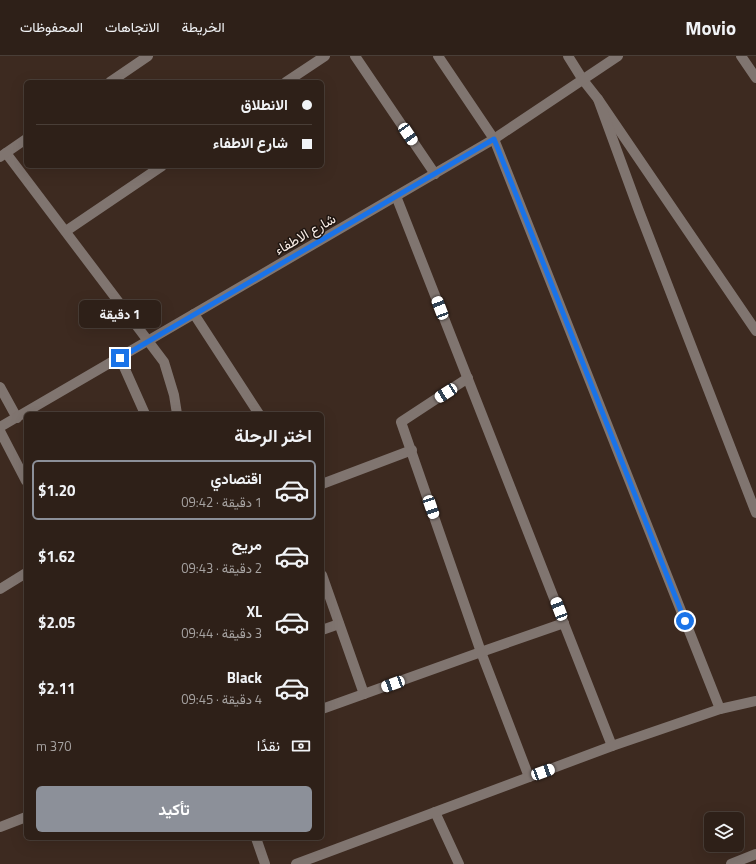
<!DOCTYPE html>
<html lang="ar">
<head>
<meta charset="utf-8">
<style>
  body { margin:0; font-family:"Titillium Web",Vazirmatn,sans-serif; background:#3a2d25; color:#f1f3f6; direction:rtl; height:100vh; display:flex; flex-direction:column; font-size:15px; white-space:nowrap }
  * { box-sizing:border-box; margin:0 }
  p { font-size:13px; color:#a7a3a2 }
  .icon { flex:none; width:22px; height:22px; fill:none; stroke:currentColor; stroke-width:2; stroke-linecap:round; stroke-linejoin:round }
  .map { position:relative; flex:1; overflow:hidden; direction:ltr }
  .drawer { position:absolute; left:24px; top:356px; width:300px; height:428px; display:flex; flex-direction:column; background:#2e2018; border-radius:6px; box-shadow:0 4px 16px #0002,0 0 0 1px #493e37; direction:rtl }
  .drawer>* { flex:none }
  .guide { position:absolute; left:24px; top:24px; width:300px; height:88px; border-radius:6px; box-shadow:0 4px 16px #0002,0 0 0 1px #493e37; direction:rtl; display:grid; align-content:center; height:88px; padding:0 12px; background:#2e2018 }
  .tools { position:absolute; left:704px; top:756px; display:grid; gap:8px }
  .tools a { display:grid; place-items:center; width:40px; height:40px; border-radius:6px; background:#2e2018; box-shadow:0 4px 16px #0002,0 0 0 1px #493e37; font-size:20px }
  .end { position:absolute; width:18px; height:18px; margin:-9px; border:5px solid #1a73e8; background:#fff; box-shadow:0 0 0 2px #fff }
  .from { border-radius:50% }
  .bubble { position:absolute; height:28px; border-radius:6px; background:#2e2018; box-shadow:0 4px 16px #0002,0 0 0 1px #493e37; font-size:13px; font-weight:700; line-height:28px; text-align:center; direction:rtl }
  .car { position:absolute; width:12px; height:24px; margin:-12px -6px; border-radius:5px; box-shadow:0 0 3px 1px #0007; background:linear-gradient(#fff 24%,#345 0 40%,#fff 0 76%,#345 0 86%,#fff 0) }
  .guide b { display:flex; align-items:center; gap:14px; height:38px; font-size:15px }
  .guide b+b { border-top:1px solid #493e37 }
  .guide i { width:10px; height:10px; background:#f1f3f6 }
  ul { padding:0; list-style:none }
  li { display:flex; align-items:center; gap:12px; height:60px; margin:0 8px 6px; padding:0 4px; border:2px solid transparent; border-radius:6px }
  li div { flex:1 }
  li b { display:block; font-size:15px }
  li em { font-style:normal; font-weight:700 }
  li.on { border-color:#8c9099 }
  li>.icon { width:36px; height:36px; stroke-width:1.5 }
  h2 { padding:0 12px; font-size:18px; line-height:48px }
  .pay { display:flex; align-items:center; gap:10px; height:44px; padding:0 12px; font-size:15px }
  .pay p { margin-inline-start:auto }
  .button { display:flex; gap:8px; margin-top:auto; padding:8px 12px }
  .button a { flex:1; height:46px; border-radius:6px; background:#8c9099; color:#fff; font-size:16px; font-weight:700; line-height:46px; text-align:center }
  header { display:flex; align-items:center; gap:24px; box-sizing:border-box; height:56px; padding:0 20px; background:#2e2018; border-bottom:1px solid #493e37 }
  header strong { font-size:19px }
  nav { display:flex; gap:22px; margin-inline-start:auto; font-size:14px }
  .map>svg:first-child { display:block }
  .lines { fill:none; stroke-linecap:round; stroke-linejoin:round }
  .minor { stroke:#807570; stroke-width:10 }
  .route { stroke:#1a73e8; stroke-width:5 }
  .labels { text-anchor:middle; stroke-width:3; stroke-linejoin:round; paint-order:stroke }
  .street-label { font-size:14px; fill:#f7eae3; stroke:#1e1510 }
</style>
</head>
<body>
<header>
<strong>Movio</strong>
<nav><a>الخريطة</a><a>الاتجاهات</a><a>المحفوظات</a></nav>
</header>
<div class="map">
<svg width="756" height="808" viewBox="0 0 756 808">
  <rect width="100%" height="100%" fill="#3d2a20"/>
  <g class="lines">
    <g class="minor">
      <polyline points="355,0 435,118"/>
      <polyline points="438,0 494,83 720,653"/>
      <polyline points="568,0 583,24 598,43 756,275"/>
      <polyline points="741,0 756,22"/>
      <polyline points="110,26 148,0"/>
      <polyline points="286,26 325,0"/>
      <polyline points="598,43 639,155 756,457"/>
      <polyline points="6,97 164,306 174,339 177,358"/>
      <polyline points="0,101 26,83"/>
      <polyline points="396,140 612,690"/>
      <polyline points="66,175 162,110"/>
      <polyline points="194,258 259,358"/>
      <polyline points="120,302 145,358"/>
      <polyline points="468,322 401,366 481,596 529,721"/>
      <polyline points="0,331 17,362"/>
      <polyline points="0,371 494,83 618,0"/>
      <polyline points="0,375 26,425"/>
      <polyline points="322,428 412,394"/>
      <polyline points="322,519 364,638"/>
      <polyline points="0,533 26,517"/>
      <polyline points="322,574 339,568"/>
      <polyline points="322,653 481,596 564,567"/>
      <polyline points="435,756 459,808"/>
      <polyline points="0,771 26,761"/>
      <polyline points="256,782 265,808"/>
      <polyline points="296,808 612,690 720,653 756,645"/>
      <polyline points="731,808 756,798"/>
    </g>
  </g>
  <g class="lines">
    <polyline class="route" points="120,302 494,83 685,565"/>
  </g>
  <g class="labels">
    <g class="street-label">
      <text transform="translate(305 178) rotate(-30)" y="5">شارع الاطفاء</text>
    </g>
  </g>
</svg>
<div class="tools">
<a><svg class="icon" aria-label="layers" viewBox="0 0 24 24"><path d="M12 4l9 5-9 5-9-5zM3 14l9 5 9-5"/></svg></a>
</div>
<i class="end from" style="left:685px;top:565px"></i>
<i class="end" style="left:120px;top:302px"></i>
<div class="bubble" style="left:79px;top:244px;width:82px">1 دقيقة</div>
<i class="car" style="left:408px;top:78px;rotate:146deg"></i>
<i class="car" style="left:440px;top:252px;rotate:339deg"></i>
<i class="car" style="left:446px;top:337px;rotate:237deg"></i>
<i class="car" style="left:431px;top:451px;rotate:161deg"></i>
<i class="car" style="left:559px;top:553px;rotate:339deg"></i>
<i class="car" style="left:393px;top:628px;rotate:250deg"></i>
<i class="car" style="left:543px;top:716px;rotate:70deg"></i>
<div class="guide">
<b><i class="from"></i>الانطلاق</b>
<b><i></i>شارع الاطفاء</b>
</div>
<section class="drawer">
<h2>اختر الرحلة</h2>
<ul>
<li class="on"><svg class="icon" aria-label="car" viewBox="0 0 24 24"><path d="M5 17H2v-5l4-1 3-4h7l3 4 3 1v5h-3M9 17h6M6 11h13"/><circle cx="7" cy="17" r="2"/><circle cx="17" cy="17" r="2"/></svg><div><b>اقتصادي</b><p>1 دقيقة · 09:42</p></div><em>$1.20</em></li>
<li><svg class="icon" aria-label="car" viewBox="0 0 24 24"><path d="M5 17H2v-5l4-1 3-4h7l3 4 3 1v5h-3M9 17h6M6 11h13"/><circle cx="7" cy="17" r="2"/><circle cx="17" cy="17" r="2"/></svg><div><b>مريح</b><p>2 دقيقة · 09:43</p></div><em>$1.62</em></li>
<li><svg class="icon" aria-label="car" viewBox="0 0 24 24"><path d="M5 17H2v-5l4-1 3-4h7l3 4 3 1v5h-3M9 17h6M6 11h13"/><circle cx="7" cy="17" r="2"/><circle cx="17" cy="17" r="2"/></svg><div><b>XL</b><p>3 دقيقة · 09:44</p></div><em>$2.05</em></li>
<li><svg class="icon" aria-label="car" viewBox="0 0 24 24"><path d="M5 17H2v-5l4-1 3-4h7l3 4 3 1v5h-3M9 17h6M6 11h13"/><circle cx="7" cy="17" r="2"/><circle cx="17" cy="17" r="2"/></svg><div><b>Black</b><p>4 دقيقة · 09:45</p></div><em>$2.11</em></li>
</ul>
<div class="pay"><svg class="icon" aria-label="cash" viewBox="0 0 24 24"><path d="M3 7h18v10H3z"/><circle cx="12" cy="12" r="2"/></svg>نقدًا<p>370 m</p></div>
<div class="button"><a>تأكيد</a></div>
</section>
</div>
</body>
</html>
